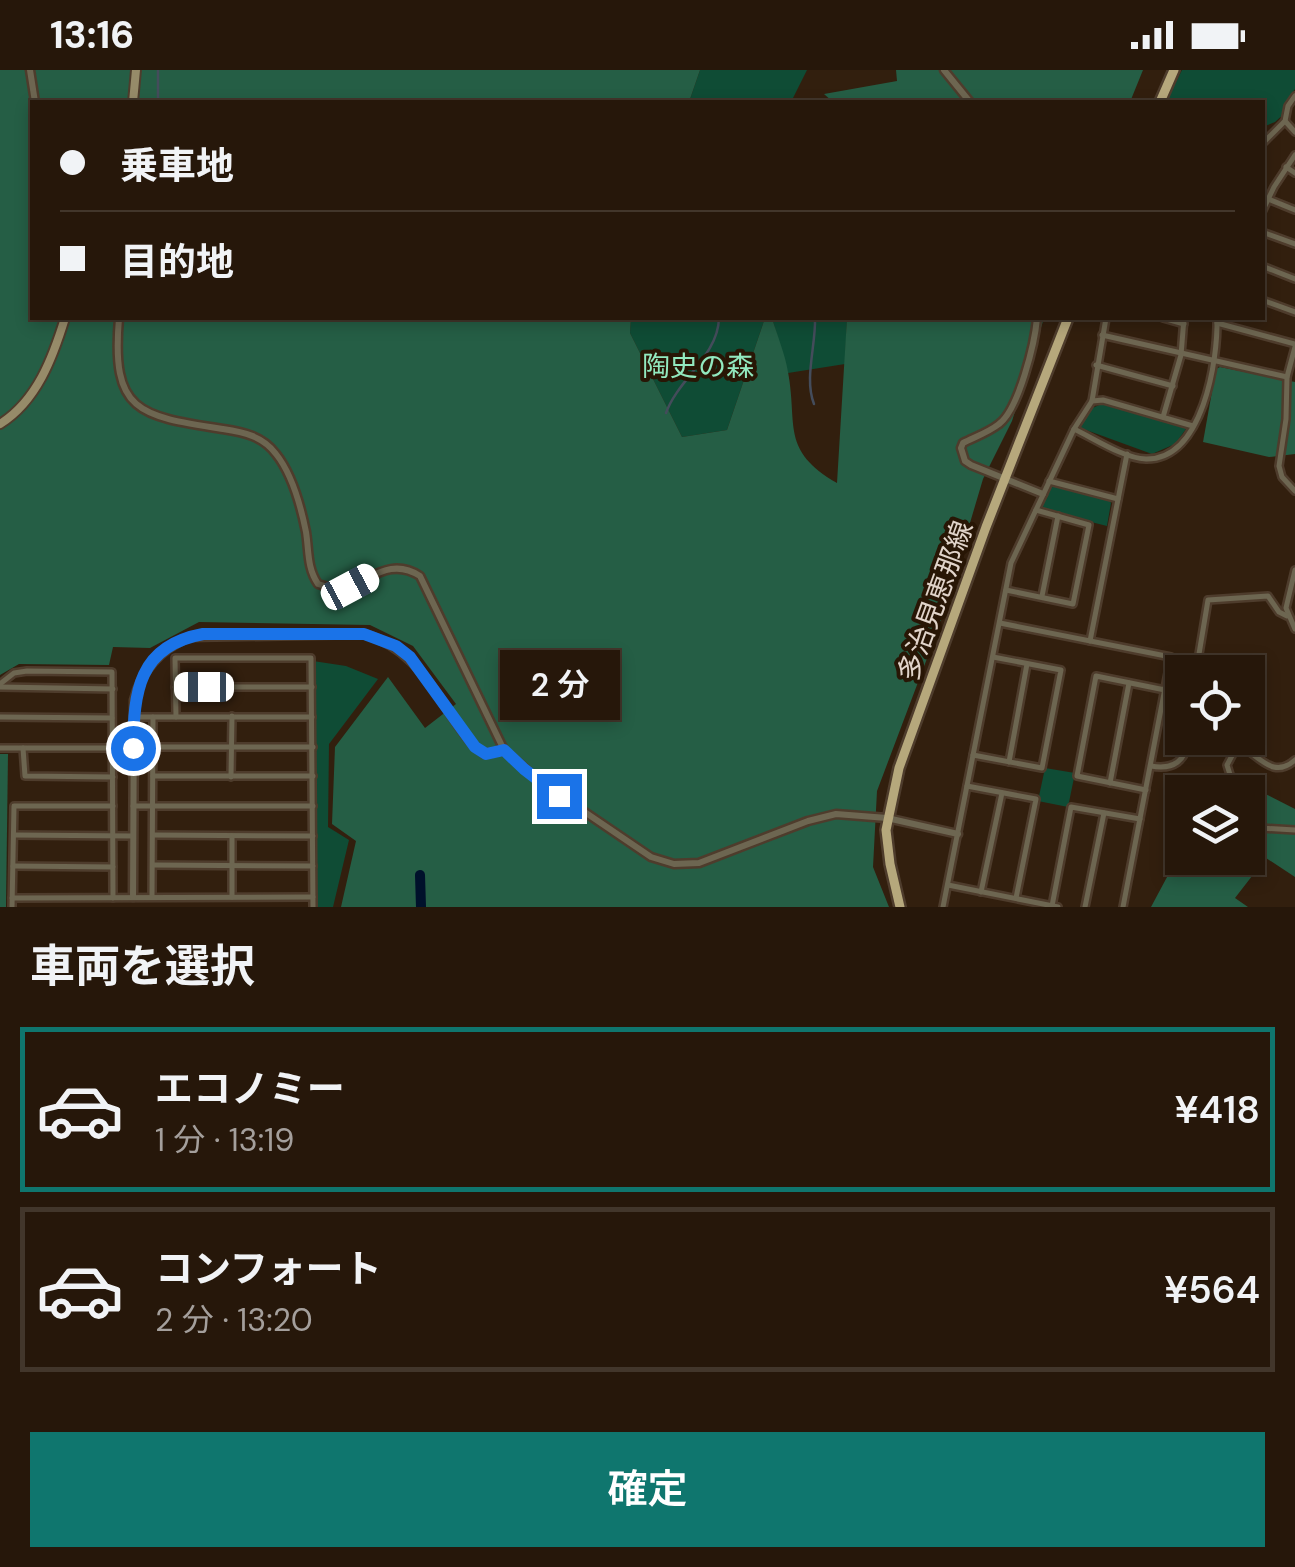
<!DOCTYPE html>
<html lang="ja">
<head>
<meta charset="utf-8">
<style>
  body { margin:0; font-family:"DM Sans","Noto Sans JP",sans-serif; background:#322418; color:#f1f3f6; height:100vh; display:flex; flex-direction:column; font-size:38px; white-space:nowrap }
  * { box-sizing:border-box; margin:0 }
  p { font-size:32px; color:#a49f9c }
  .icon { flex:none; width:55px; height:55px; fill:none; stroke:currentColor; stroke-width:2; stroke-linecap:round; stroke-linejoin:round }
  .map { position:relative; height:837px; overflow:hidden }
  .details { display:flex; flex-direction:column; background:#26170a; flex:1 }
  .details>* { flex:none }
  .top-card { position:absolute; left:30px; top:30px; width:1235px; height:220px; border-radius:0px; box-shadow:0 5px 15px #0003,0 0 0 2px #42362b; display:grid; align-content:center; height:220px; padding:0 30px; background:#26170a }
  .fabs { position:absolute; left:1165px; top:585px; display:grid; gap:20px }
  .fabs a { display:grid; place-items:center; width:100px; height:100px; border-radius:0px; background:#26170a; box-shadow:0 5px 15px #0003,0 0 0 2px #42362b; font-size:50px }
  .end { position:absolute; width:45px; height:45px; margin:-22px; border:12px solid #1a73e8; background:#fff; box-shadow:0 0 0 5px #fff }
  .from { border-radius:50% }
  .bubble { position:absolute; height:70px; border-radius:0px; background:#26170a; box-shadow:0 5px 15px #0003,0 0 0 2px #42362b; font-size:32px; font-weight:600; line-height:70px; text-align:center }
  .car { position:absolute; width:30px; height:60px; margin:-30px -15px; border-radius:12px; box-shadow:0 0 8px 2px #0007; background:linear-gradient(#fff 24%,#345 0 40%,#fff 0 76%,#345 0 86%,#fff 0) }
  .top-card b { display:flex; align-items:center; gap:35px; height:95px; font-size:38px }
  .top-card b+b { border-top:2px solid #42362b }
  .top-card i { width:25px; height:25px; background:#f1f3f6 }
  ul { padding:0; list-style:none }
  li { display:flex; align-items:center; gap:30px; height:165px; margin:0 20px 15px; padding:0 10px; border:5px solid #42362b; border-radius:0px }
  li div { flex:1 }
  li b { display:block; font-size:38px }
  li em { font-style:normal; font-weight:600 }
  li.selected { border-color:#0f766e }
  li>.icon { width:90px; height:90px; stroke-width:1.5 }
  h2 { padding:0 30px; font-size:45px; line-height:120px }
  .action { display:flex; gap:20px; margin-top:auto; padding:20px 30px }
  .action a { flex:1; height:115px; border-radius:0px; background:#0f766e; color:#fff; font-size:40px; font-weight:600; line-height:115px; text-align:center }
  .status { display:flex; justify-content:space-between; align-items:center; height:70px; padding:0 50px; background:#26170a; direction:ltr }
  .status svg { height:28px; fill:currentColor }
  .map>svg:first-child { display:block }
  .green { fill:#0f4c35 }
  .forest { fill:#255e45 }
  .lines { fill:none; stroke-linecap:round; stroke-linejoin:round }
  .stream { stroke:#444c5b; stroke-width:2.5 }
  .river { stroke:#00112b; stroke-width:10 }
  .minor-casing { stroke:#4e3c2c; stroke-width:10 }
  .tertiary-casing { stroke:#4e3c2c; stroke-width:11 }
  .secondary-casing { stroke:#4e3c2c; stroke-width:12 }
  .primary-casing { stroke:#4e3c2c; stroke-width:14 }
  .minor { stroke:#6d6651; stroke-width:5 }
  .tertiary { stroke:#6d6651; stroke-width:6 }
  .secondary { stroke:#968b69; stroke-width:8 }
  .primary { stroke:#b6a87c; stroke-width:9 }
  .route { stroke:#1a73e8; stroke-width:12 }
  .labels { text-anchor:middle; stroke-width:8; stroke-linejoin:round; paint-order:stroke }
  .park-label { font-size:28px; fill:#92e9bf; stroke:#281605 }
  .street-label { font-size:28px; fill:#e1d4ca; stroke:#281605 }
</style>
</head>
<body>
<div class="status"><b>13:16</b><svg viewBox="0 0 49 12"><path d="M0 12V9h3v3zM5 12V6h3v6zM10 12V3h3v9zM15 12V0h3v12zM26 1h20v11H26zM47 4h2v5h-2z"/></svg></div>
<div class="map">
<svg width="1295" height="837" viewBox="0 0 1295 837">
  <rect width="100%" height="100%" fill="#321f0e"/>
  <g class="green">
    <polygon points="700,0 807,0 791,32 689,32"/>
    <polygon points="1182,0 1295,0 1295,19 1286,33 1286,42 1275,52 1263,57 1262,32 1166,32"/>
    <polygon points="631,248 765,248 727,360 682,367 630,263"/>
    <polygon points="772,248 847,248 845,294 788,303"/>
    <polygon points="1104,333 1185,356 1186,359 1175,374 1152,384 1078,357 1090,339"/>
    <polygon points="1052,415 1109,429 1111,433 1107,456 1043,440 1042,436"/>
    <polygon points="313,591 346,596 378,609 329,674 328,757 349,770 333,837 315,837"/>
    <polygon points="1045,698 1075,703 1068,737 1038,731"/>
  </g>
  <g class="forest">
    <path d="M 0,0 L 700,0 L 689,32 L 32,32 L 32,248 L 631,248 L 630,263 L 682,367 L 727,360 L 765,248 L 772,248 C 777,265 785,284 788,302 C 798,355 780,380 837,413 L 847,248 L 1044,248 L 1012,351 L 983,409 L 940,554 L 877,721 L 873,797 L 889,837 L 341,837 L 356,771 L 332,754 L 335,677 L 388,607 L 425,658 L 456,634 L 413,576 L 370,555 L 199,552 L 150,578 L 113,577 L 109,595 L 19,594 L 0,605 Z"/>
    <polygon points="896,0 1143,0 1130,32 833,32 824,24 897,11"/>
    <polygon points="1220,297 1295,312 1295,384 1269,387 1203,372 1216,299"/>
    <polygon points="0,684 8,684 6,837 0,837"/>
    <polygon points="1232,707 1295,739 1295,807 1266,788 1235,828 1248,837 1151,837 1182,779 1182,788 1248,788 1248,722 1219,722"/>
  </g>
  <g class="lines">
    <g class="stream">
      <polyline points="158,32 158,0"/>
      <path d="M 814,334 C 804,309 816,275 815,248"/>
      <path d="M 666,343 C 678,309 718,286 719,248"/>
    </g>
    <polyline class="river" points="420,805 421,837"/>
    <defs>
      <g id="minor">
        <polyline points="1285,51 1295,62"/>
        <polyline points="1262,74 1285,51 1288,36 1295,26"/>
        <polyline points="1286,97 1295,103"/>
        <polyline points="1268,129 1295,140"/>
        <polyline points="1262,142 1274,117 1295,85"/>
        <polyline points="1262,162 1295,174"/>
        <polyline points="1262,196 1295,209"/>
        <polyline points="1262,230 1295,242"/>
        <polyline points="1163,248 1184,254"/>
        <polyline points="1217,253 1295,274"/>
        <polyline points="1102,265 1287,307"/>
        <polyline points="1295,277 1287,307 1286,349 1279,396 1282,407 1295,421"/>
        <polyline points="1096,295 1173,316"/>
        <polyline points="1092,331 1103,330 1193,356"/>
        <polyline points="1163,347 1181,285 1184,248"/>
        <path d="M 1074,359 C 1095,369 1123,388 1146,389 C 1203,390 1218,290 1217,248"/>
        <polyline points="1049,411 1118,429"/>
        <polyline points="1295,500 1286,538 1295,559"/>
        <polyline points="1006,520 1073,534 1089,455 1036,440"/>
        <polyline points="1042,526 1058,446"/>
        <polyline points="1000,553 1171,587 1123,837"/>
        <polyline points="1090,571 1127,384"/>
        <polyline points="1196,602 1208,530 1268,526 1279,542 1287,546"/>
        <polyline points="0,614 14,603 27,601 112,602 113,828"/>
        <polyline points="0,617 113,619"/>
        <polyline points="175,617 312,617"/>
        <polyline points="0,647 112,648"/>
        <polyline points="133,647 312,647"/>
        <polyline points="176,647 175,588 311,588 313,837"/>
        <polyline points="153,677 313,677"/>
        <polyline points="0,678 133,678"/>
        <polyline points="23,678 25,706 113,707"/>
        <polyline points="973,685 1042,698 1061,600 993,587"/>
        <polyline points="1009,692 1027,594"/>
        <path d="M 1151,696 C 1174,700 1186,691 1189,668"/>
        <polyline points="153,706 313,706"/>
        <polyline points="231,707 232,646"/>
        <polyline points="1110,713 1129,613"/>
        <polyline points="967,716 1036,729 1016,828"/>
        <polyline points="1146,720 1077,706 1096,606 1165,620"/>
        <path d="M 1241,722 L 1233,714 L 1227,695 L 1234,682 L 1247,680 C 1264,692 1276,707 1295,690"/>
        <path d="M 1248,727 C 1255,736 1252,747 1260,758 L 1295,760"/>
        <polyline points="133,736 313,736"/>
        <polyline points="14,765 133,766"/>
        <polyline points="153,765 313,766"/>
        <polyline points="232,766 232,827"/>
        <polyline points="153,795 313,796"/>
        <polyline points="13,796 113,797"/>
        <polyline points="948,815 1058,837"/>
        <polyline points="981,822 1002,723"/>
        <polyline points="152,827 153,647"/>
        <polyline points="12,828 313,827"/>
        <polyline points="1052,836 1071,737 1140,749"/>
        <polyline points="12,837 14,736 113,736"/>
        <polyline points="943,837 1011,493 1074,359 1092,331 1106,248"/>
        <polyline points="1085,837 1104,743"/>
      </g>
      <g id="tertiary">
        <polyline points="30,0 35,32"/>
        <polyline points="944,0 970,32"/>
        <path d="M 119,248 C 111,342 138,346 223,359 C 243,362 263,366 276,384 C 292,404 301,437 306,462 C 309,481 307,498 318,514 L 338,520 C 369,512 389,486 420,506 L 504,680 L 539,711 L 651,787 L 674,794 L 699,793 L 808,751 L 836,744 L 887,748 L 958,764"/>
        <path d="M 1037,248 C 1035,272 1019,339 999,354 C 989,362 975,367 963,373 L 961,378 L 965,391 L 971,395 L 1043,424"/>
        <path d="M 133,827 L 134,630 C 142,599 160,580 189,567 L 364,564 C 424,581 437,634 475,677 L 485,684 L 504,680"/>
      </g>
      <g id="secondary">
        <polyline points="133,32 136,0"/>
        <path d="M 0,354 C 37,331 53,287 65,248"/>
      </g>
      <g id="primary">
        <polyline points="1160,32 1174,0"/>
        <polyline points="900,837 890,794 886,760 899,698 986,457 1068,248"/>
      </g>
    </defs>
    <use href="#minor" class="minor-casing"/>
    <use href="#tertiary" class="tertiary-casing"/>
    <use href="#secondary" class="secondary-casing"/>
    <use href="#primary" class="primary-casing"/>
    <use href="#minor" class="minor"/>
    <use href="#tertiary" class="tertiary"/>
    <use href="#secondary" class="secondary"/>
    <use href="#primary" class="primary"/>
  </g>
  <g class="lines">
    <path class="route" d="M 133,678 C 134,622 138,576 203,564 L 364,564 L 396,576 L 410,587 L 475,677 L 486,684 L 504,680 L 524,699 L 559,726"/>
  </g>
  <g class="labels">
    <g class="park-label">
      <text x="698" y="306">陶史の森</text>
    </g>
    <g class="street-label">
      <text transform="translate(935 531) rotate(-70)" y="10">多治見恵那線</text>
    </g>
  </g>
</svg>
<div class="fabs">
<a><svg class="icon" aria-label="locate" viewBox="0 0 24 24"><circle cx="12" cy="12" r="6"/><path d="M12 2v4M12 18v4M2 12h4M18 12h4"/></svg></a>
<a><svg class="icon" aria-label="layers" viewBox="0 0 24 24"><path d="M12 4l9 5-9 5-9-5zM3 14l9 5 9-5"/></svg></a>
</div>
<i class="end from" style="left:133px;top:678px"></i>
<i class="end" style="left:559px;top:726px"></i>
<div class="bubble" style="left:500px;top:580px;width:120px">2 分</div>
<i class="car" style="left:350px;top:517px;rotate:62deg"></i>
<i class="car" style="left:204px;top:617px;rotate:270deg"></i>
<div class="top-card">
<b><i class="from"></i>乗車地</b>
<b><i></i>目的地</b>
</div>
</div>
<section class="details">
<h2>車両を選択</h2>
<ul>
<li class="selected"><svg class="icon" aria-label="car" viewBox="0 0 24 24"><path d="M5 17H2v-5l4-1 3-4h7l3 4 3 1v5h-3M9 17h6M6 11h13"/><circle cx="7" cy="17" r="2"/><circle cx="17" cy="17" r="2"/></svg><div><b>エコノミー</b><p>1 分 · 13:19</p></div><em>¥418</em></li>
<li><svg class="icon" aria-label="car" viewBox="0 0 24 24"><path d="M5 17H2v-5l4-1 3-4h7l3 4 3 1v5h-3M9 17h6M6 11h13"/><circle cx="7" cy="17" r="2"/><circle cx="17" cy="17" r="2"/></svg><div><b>コンフォート</b><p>2 分 · 13:20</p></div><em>¥564</em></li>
</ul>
<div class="action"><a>確定</a></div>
</section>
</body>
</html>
